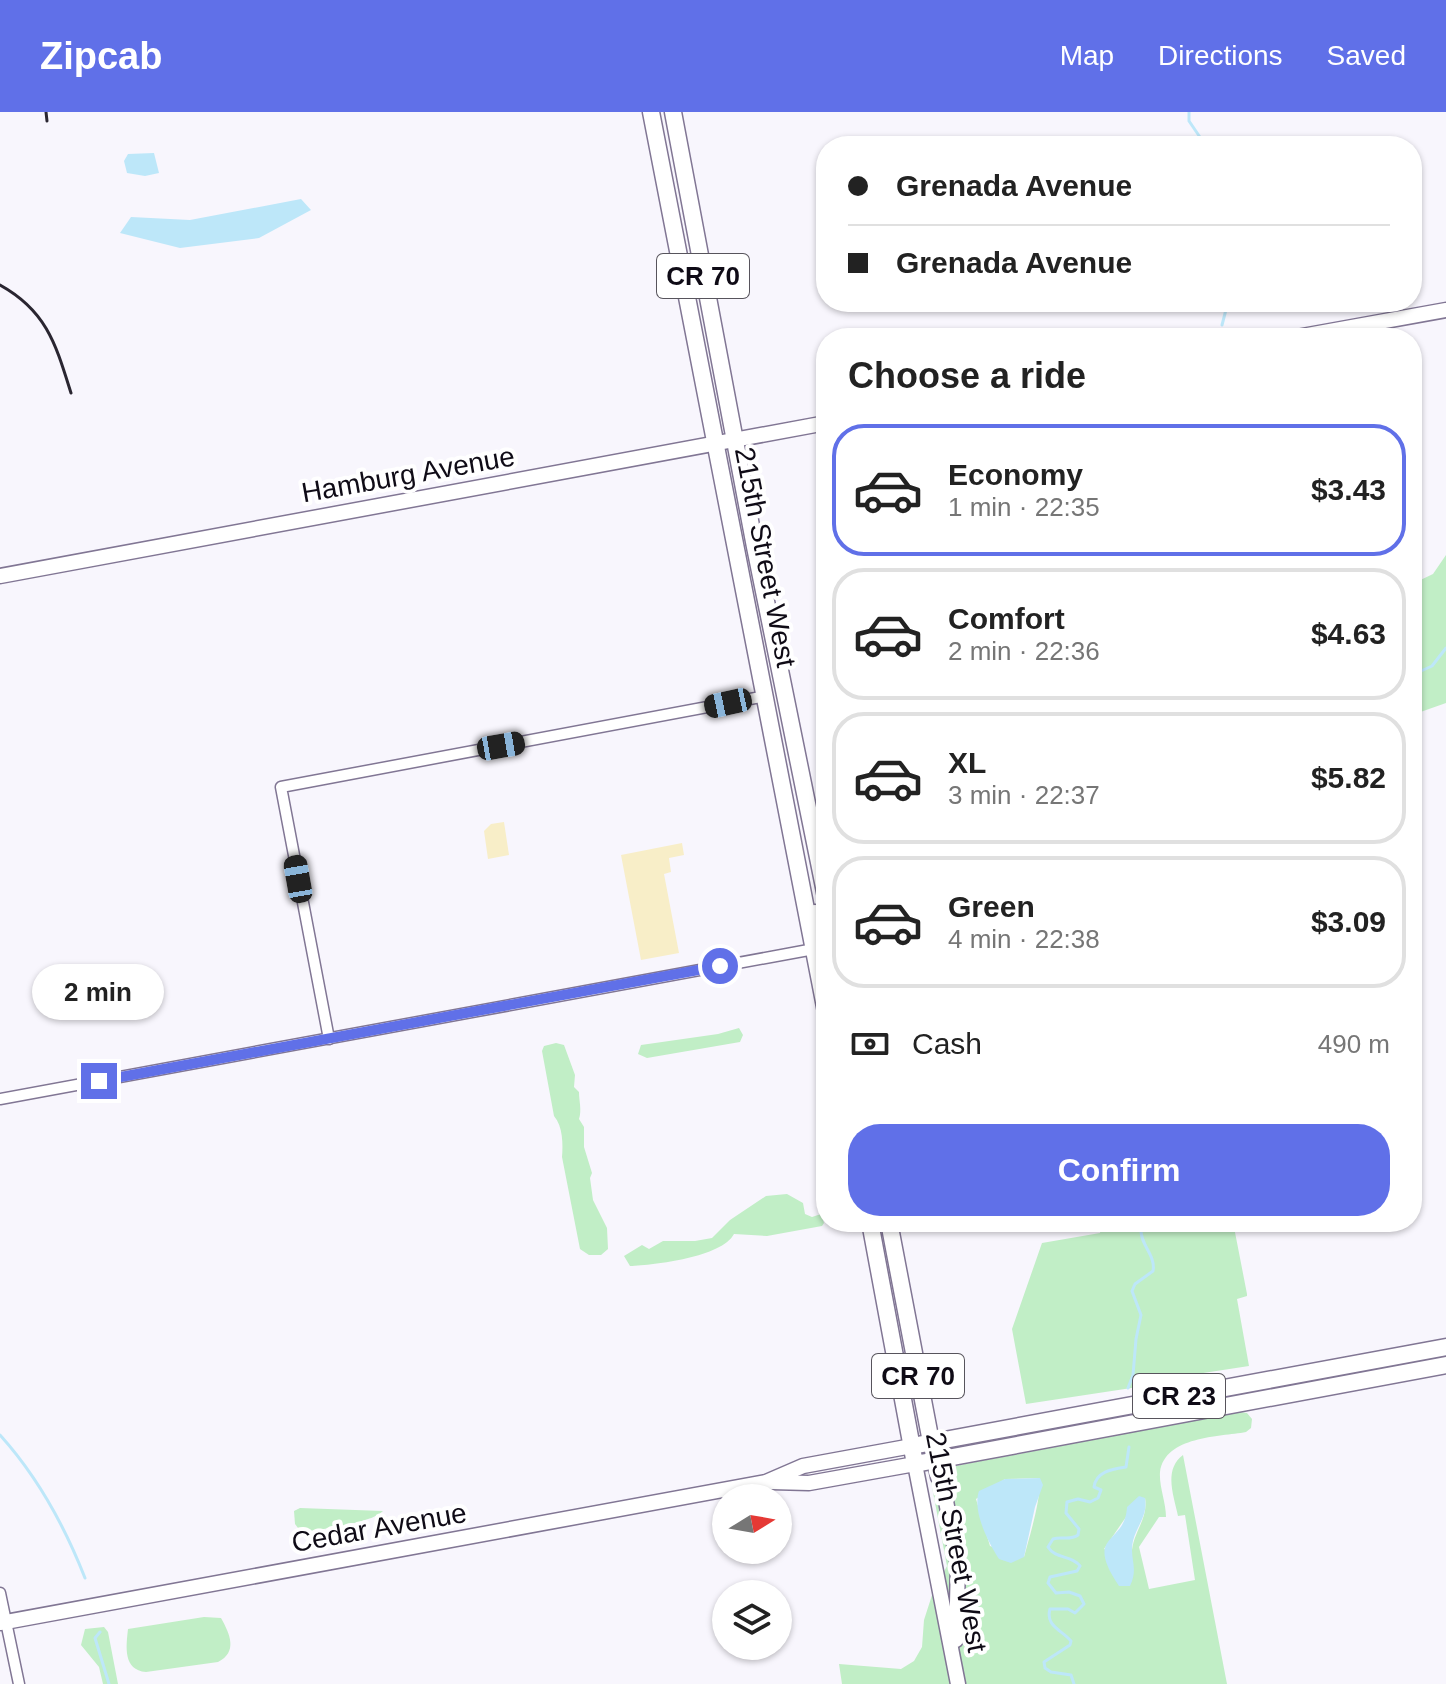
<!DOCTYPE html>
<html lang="en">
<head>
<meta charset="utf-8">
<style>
  body { margin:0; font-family:Arial,sans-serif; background:#f6f6f6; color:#222; height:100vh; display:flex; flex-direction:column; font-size:30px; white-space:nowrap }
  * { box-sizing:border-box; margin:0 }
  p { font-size:26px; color:#767676 }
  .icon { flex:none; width:44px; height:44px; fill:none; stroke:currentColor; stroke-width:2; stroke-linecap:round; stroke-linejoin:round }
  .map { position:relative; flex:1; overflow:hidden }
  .side { position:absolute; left:816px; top:216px; width:606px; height:904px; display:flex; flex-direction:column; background:#fff; border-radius:32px; box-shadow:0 2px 6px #0004 }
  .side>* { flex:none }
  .hud { position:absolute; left:816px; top:24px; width:606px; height:176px; border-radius:32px; box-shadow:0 2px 6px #0004; display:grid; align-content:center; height:176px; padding:0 32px; background:#fff }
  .needle { width:52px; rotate:79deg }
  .controls { position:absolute; left:712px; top:1372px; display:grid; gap:16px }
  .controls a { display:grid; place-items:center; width:80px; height:80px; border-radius:50%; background:#fff; box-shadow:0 2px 6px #0004; font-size:40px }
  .end { position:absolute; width:36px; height:36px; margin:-18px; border:10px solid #6070e8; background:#fff; box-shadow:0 0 0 4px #fff }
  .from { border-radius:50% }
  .bubble { position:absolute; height:56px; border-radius:28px; background:#fff; box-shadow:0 2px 6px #0004; font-size:26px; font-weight:600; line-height:56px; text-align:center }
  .car { position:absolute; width:24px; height:48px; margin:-24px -12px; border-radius:10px; box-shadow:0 0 6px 2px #0007; background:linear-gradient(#222 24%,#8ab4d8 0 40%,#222 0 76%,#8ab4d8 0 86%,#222 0) }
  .hud b { display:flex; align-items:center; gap:28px; height:76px; font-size:30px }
  .hud b+b { border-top:2px solid #e0e0e0 }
  .hud i { width:20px; height:20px; background:#222 }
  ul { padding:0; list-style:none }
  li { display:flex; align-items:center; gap:24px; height:132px; margin:0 16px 12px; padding:0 16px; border:4px solid #e0e0e0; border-radius:32px }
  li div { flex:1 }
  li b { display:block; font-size:30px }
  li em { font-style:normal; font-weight:600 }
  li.on { border-color:#6070e8 }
  li>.icon { width:72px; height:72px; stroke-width:1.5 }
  h2 { padding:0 32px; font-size:36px; line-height:96px }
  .pay { display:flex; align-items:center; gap:20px; height:88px; padding:0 32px; font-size:30px }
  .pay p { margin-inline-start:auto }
  .button { display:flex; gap:16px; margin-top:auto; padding:16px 32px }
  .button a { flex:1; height:92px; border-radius:32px; background:#6070e8; color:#fff; font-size:32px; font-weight:600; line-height:92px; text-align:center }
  header { display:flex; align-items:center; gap:48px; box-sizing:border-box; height:112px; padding:0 40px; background:#6070e8; color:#fff }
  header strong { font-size:38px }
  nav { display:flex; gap:44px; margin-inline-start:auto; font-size:28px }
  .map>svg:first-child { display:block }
  .green { fill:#c1eec6; fill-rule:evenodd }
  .sand { fill:#f8eec8 }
  .water { fill:#bde7f9 }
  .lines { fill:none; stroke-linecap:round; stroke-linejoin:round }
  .stream { stroke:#bde7f9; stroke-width:3 }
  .street-casing { stroke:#817694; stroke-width:13 }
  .secondary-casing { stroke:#817694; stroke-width:17 }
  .primary-casing { stroke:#817694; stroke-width:19 }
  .street { stroke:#fff; stroke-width:10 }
  .secondary { stroke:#fff; stroke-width:14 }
  .primary { stroke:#fff; stroke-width:16 }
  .rail { stroke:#2a2631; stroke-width:3 }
  .route { stroke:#6070e8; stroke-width:10 }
  .labels { text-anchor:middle; stroke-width:8; stroke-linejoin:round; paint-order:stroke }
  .shield { fill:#fff; stroke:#57545c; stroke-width:2 }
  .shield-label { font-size:26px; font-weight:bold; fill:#0f0b16 }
  .street-label { font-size:28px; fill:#0f0b16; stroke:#fff }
</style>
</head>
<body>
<header>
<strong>Zipcab</strong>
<nav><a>Map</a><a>Directions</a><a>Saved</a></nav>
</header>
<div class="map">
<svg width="1446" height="1572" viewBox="0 0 1446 1572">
  <rect width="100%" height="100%" fill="#f8f6fd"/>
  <g class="green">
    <polygon points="1446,443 1446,591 1412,603 1412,472 1433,462"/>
    <polygon points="739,916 743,923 740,930 647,946 638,942 641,933 718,922"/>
    <path d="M 556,931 L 564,933 L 575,963 L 574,975 L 579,980 C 579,989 582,998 579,1007 L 584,1015 L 584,1035 L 592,1061 L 590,1066 L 593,1088 L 607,1116 L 608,1137 L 601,1143 L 589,1143 L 580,1137 L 562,1045 C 563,1033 563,1014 554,1004 L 542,939 L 544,934 Z"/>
    <path d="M 787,1082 L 803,1091 L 805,1102 L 812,1105 L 821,1102 L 824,1111 L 822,1114 L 767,1124 L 734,1122 C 722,1145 655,1153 630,1154 L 624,1144 L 642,1133 L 649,1137 L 663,1129 L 695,1129 L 712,1126 L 730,1108 L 766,1084 Z"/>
    <polygon points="1102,1110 1233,1110 1247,1182 1247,1184 1237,1187 1249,1254 1138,1271 1138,1275 1026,1292 1012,1217 1042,1131 1100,1121"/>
    <path d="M 1240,1300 L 1247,1301 L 1252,1307 L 1251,1316 L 1246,1320 C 1219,1325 1165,1324 1160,1360 C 1159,1375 1166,1390 1166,1405 L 1159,1405 L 1139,1435 L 1149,1477 L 1195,1468 L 1185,1403 L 1178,1404 C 1174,1384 1163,1358 1183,1343 L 1227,1572 L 842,1572 L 839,1552 L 901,1557 L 914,1549 L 922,1535 L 924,1508 L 933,1480 L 947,1454 L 929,1359 ZM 1040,1366 C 1041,1387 1030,1423 1024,1445 L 990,1434 L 976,1387 L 1005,1367 ZM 1145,1386 C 1149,1408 1130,1423 1132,1445 L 1104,1437 L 1126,1405 Z"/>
    <path d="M 300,1396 L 383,1399 C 372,1411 319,1418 301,1420 L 295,1412 L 294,1399 Z"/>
    <path d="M 204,1505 L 221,1506 C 230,1522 238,1540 218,1550 L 146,1560 C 123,1558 126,1535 128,1517 Z"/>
    <polygon points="104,1515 108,1520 118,1572 103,1572 99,1555 81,1533 85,1517"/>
  </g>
  <g class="sand">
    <polygon points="504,710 509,743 488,747 484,719 491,712"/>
    <polygon points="682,731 684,743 669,746 671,760 664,762 679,841 641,848 621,743"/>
  </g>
  <g class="water">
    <polygon points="154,41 159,61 145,64 127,61 124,49 128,42"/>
    <polygon points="301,87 311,98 259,126 180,136 120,121 131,105 190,108"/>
    <path d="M 1040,1366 L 1043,1373 L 1035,1395 L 1024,1445 L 1011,1451 L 999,1447 C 988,1430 972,1399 979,1379 L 1005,1367 Z"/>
    <path d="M 1139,1384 L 1145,1386 C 1148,1404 1137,1413 1133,1429 C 1129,1447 1139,1455 1130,1474 L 1119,1474 C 1083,1420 1125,1434 1127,1395 Z"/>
  </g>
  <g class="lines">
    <g class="stream">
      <polyline points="1189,0 1189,9 1206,34"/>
      <polyline points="1222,213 1228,190"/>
      <polyline points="1412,563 1432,554 1446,536"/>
      <path d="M 1128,1276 L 1133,1263 L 1136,1227 L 1141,1203 L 1132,1179 L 1135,1172 L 1153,1159 C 1156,1143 1140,1133 1141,1117 L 1149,1110"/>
      <path d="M 0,1323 C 37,1364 65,1415 85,1466"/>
      <polyline points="100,1520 95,1526 109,1572"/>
      <path d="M 1074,1572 L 1071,1563 L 1051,1560 L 1045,1556 L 1044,1550 L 1070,1533 L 1071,1529 C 1062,1518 1045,1514 1050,1497 L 1068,1497 L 1075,1501 L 1084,1492 L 1080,1484 L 1069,1480 L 1056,1481 L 1048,1471 L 1050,1465 L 1077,1459 L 1080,1454 C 1072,1443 1055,1447 1048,1435 L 1053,1427 C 1062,1424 1070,1429 1078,1423 L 1079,1417 L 1066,1401 L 1067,1390 L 1078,1387 L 1090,1390 L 1098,1386 L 1101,1378 L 1094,1375 C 1096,1359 1113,1357 1126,1355 L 1129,1335"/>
    </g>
    <defs>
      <g id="street">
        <polyline points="329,927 281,675 766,584"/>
        <polyline points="0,987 814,837"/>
        <polyline points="0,1481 19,1572"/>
      </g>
      <g id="secondary">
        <polyline points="1291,226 1446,198"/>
        <polyline points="0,464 826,311"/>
        <polyline points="931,1330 938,1365 943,1373 958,1453 956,1528"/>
        <polyline points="771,1370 809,1371 915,1352 958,1572"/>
        <polyline points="0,1511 766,1370 803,1354 912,1334"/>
      </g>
      <g id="primary">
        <polyline points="651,0 826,900"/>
        <polyline points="673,0 755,435 826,785"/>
        <polyline points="815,801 820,818 826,824"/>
        <polyline points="870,1110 915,1352 1446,1253"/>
        <polyline points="889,1110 931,1330"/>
        <polyline points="912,1334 1446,1235"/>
      </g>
    </defs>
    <use href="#street" class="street-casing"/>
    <use href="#secondary" class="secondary-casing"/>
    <use href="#primary" class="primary-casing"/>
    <use href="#street" class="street"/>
    <use href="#secondary" class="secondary"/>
    <use href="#primary" class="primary"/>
    <g class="rail">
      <polyline points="46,0 47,9"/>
      <path d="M 0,173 C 47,199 56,233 71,281"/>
    </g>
  </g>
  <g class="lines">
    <polyline class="route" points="99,969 720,854"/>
  </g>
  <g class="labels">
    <g class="shield">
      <rect x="657" y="142" width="92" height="44" rx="6"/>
      <rect x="872" y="1242" width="92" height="44" rx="6"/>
      <rect x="1133" y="1262" width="92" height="44" rx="6"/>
    </g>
    <g class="shield-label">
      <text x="703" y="173">CR 70</text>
      <text x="918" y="1273">CR 70</text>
      <text x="1179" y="1293">CR 23</text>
    </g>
    <g class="street-label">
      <text transform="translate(408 362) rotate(-10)" y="10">Hamburg Avenue</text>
      <text transform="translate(766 445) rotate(79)" y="10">215th Street West</text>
      <text transform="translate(379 1415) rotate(-10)" y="10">Cedar Avenue</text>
      <text transform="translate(957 1430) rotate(79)" y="10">215th Street West</text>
    </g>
  </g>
</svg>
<div class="controls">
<a><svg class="needle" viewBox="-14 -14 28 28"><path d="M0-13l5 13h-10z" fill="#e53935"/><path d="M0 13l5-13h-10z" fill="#767676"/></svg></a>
<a><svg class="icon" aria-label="layers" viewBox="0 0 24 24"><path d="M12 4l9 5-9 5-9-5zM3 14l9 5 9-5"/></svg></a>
</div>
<i class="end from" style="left:720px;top:854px"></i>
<i class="end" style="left:99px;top:969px"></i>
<div class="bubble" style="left:32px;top:852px;width:132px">2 min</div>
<i class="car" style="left:728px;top:591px;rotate:258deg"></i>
<i class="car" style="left:501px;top:634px;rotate:80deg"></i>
<i class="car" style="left:298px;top:767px;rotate:350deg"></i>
<div class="hud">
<b><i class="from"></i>Grenada Avenue</b>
<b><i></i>Grenada Avenue</b>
</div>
<section class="side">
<h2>Choose a ride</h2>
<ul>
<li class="on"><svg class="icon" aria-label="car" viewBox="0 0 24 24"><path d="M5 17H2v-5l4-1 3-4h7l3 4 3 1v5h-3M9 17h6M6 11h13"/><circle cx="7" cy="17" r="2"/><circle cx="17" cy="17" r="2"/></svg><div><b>Economy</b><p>1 min · 22:35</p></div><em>$3.43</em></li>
<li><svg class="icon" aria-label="car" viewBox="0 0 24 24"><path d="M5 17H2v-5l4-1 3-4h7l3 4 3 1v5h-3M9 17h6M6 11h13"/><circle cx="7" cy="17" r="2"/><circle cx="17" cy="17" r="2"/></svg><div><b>Comfort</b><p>2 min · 22:36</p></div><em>$4.63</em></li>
<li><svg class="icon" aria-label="car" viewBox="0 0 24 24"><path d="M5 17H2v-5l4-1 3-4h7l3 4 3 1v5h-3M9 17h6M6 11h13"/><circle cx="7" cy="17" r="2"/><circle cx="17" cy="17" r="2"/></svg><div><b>XL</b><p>3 min · 22:37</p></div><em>$5.82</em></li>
<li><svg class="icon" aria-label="car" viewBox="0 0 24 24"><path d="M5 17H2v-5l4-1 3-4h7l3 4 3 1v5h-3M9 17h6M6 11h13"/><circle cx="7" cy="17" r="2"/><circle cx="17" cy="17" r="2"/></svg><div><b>Green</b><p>4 min · 22:38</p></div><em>$3.09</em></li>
</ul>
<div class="pay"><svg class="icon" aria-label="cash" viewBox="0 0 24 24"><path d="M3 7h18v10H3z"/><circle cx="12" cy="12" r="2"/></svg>Cash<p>490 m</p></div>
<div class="button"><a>Confirm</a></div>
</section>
</div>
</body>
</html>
